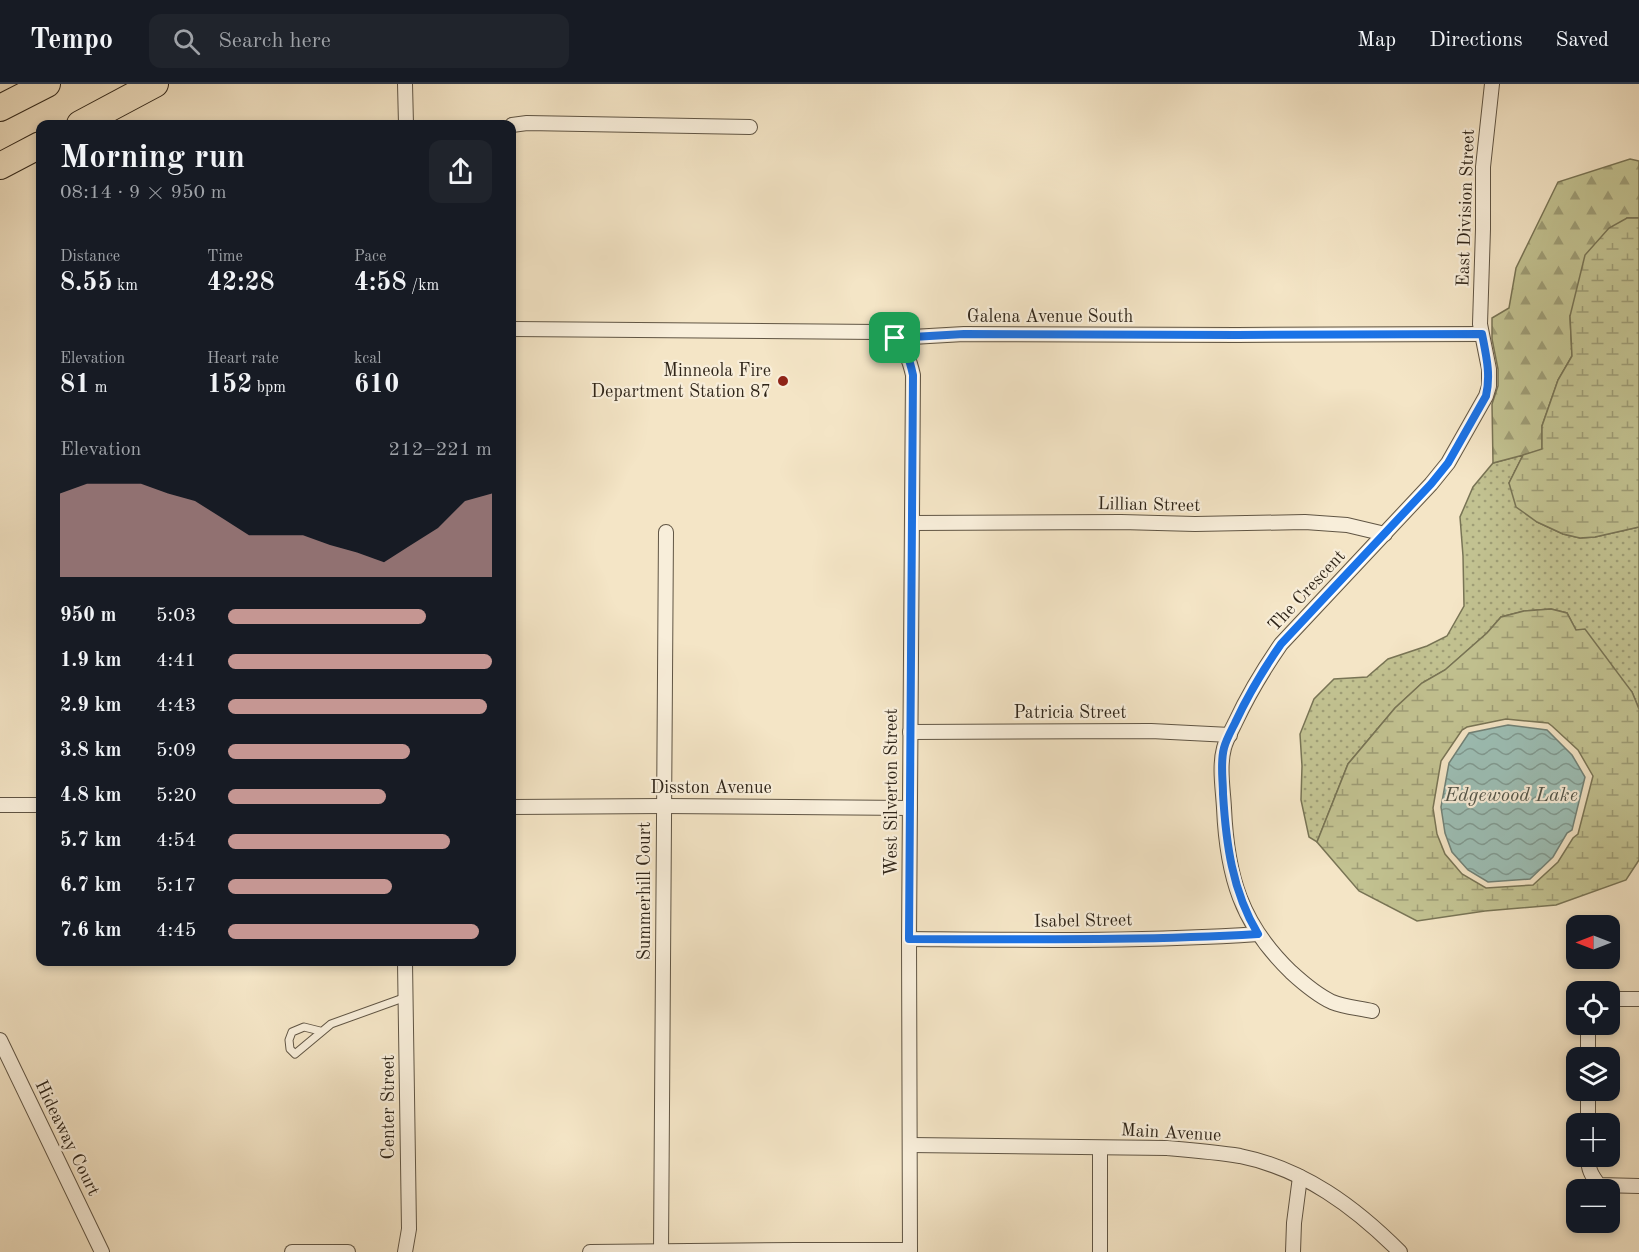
<!DOCTYPE html>
<meta charset="utf-8">
<style>
body{margin:0;font-family:"Old Standard TT",serif;background:#20242c;color:#f1f3f6;height:100vh;display:flex;flex-direction:column;font-size:22px;white-space:nowrap}
*{box-sizing:border-box;margin:0}
p{font-size:20px;color:#9ea1a6}
.icon{flex:none;width:33px;height:33px;fill:none;stroke:currentColor;stroke-width:2;stroke-linecap:round;stroke-linejoin:round}
.map{position:relative;flex:1;overflow:hidden}
.panel{position:absolute;left:36px;top:36px;width:480px;height:846px;display:flex;flex-direction:column;background:#171b24;border-radius:12px;box-shadow:0 3px 9px #0003}
.panel>*{flex:none}
.needle{width:39px;rotate:270deg}
.tools{position:absolute;left:1566px;top:831px;display:grid;gap:12px}
.tools a{display:grid;place-items:center;width:54px;height:54px;border-radius:12px;background:#171b24;box-shadow:0 3px 9px #0003;font-size:30px}
.pin{position:absolute;display:grid;place-items:center;width:51px;height:51px;color:#fff;margin:-26px;border-radius:12px;box-shadow:0 3px 9px #0006}
.round{display:grid;place-items:center;flex:none;width:63px;height:63px;border-radius:12px;background:#20242c}
.overview{display:flex;align-items:center;justify-content:space-between;height:102px;padding:0 24px}
h1{font-size:33px;font-weight:700;line-height:45px}
.metrics{display:grid;grid-template-columns:repeat(3,1fr);gap:9px;height:102px;padding:6px 24px}
.metrics div{display:grid;align-content:center}
.metrics b{font-size:26px;font-weight:700}
.metrics small{font-size:16px;font-weight:400}
.metrics p{font-size:16px}
.chart{height:168px;padding:12px 24px}
.chart p{display:flex;justify-content:space-between}
.chart svg{width:100%;height:108px;margin-top:6px;fill:#c59692;opacity:.7}
ul{padding:0 24px;list-style:none;font-size:20px}
li{display:grid;grid-template-columns:96px 72px 1fr;align-items:center;height:45px}
li i{height:15px;border-radius:8px;background:#c59692}
header{display:flex;align-items:center;gap:36px;box-sizing:border-box;height:84px;padding:0 30px;background:#171b24;border-bottom:2px solid #363941}
header strong{font-size:28px}
nav{display:flex;gap:33px;margin-inline-start:auto;font-size:21px}
.search{width:420px;height:54px;background:#20242c;display:flex;align-items:center;gap:15px;box-sizing:border-box;padding:0 21px;border-radius:12px;color:#9ea1a6;font-size:22px}
.map>svg:first-child{display:block}
.grass{fill:url(#grass-dots);stroke:#787455;stroke-width:1.5}
.forest{fill:url(#forest-firs);stroke:#787455;stroke-width:1.5}
.wetland{fill:url(#wetland-marsh);stroke:#787455;stroke-width:1.5;fill-rule:evenodd}
.water{fill:url(#water-waves);stroke:#708177;stroke-width:1.5}
.lines{fill:none;stroke-linecap:round;stroke-linejoin:round}
.lane-casing{stroke:#605544;stroke-width:9}
.street-casing{stroke:#605544;stroke-width:16}
.highway-casing{stroke:#2f2519;stroke-width:28}
.lane{stroke:#f8eeda;stroke-width:7}
.street{stroke:#f8eeda;stroke-width:14}
.highway{stroke:#f4e5c6;stroke-width:26}
.route-casing{stroke:#fff;stroke-width:12}
.route{stroke:#1a73e8;stroke-width:8}
.poi-dot{fill:#8f2418;stroke:#f8eeda;stroke-width:2}
.labels{text-anchor:middle;dominant-baseline:central;stroke-width:4.5;stroke-linejoin:round;paint-order:stroke}
.street-label{font-size:18px;fill:#2f2519;stroke:#f8eeda}
.poi-label{font-size:18px;fill:#2f2519;stroke:#f8eeda;text-anchor:end}
.water-label{font-size:20px;font-style:italic;fill:#505348;stroke:#f8eeda}
</style>
<header>
<strong>Tempo</strong>
<div class="search"><svg class="icon" aria-label="search" viewBox="0 0 24 24"><circle cx="10" cy="10" r="6"/><path d="M15 15l6 6"/></svg>Search here</div>
<nav><a>Map</a><a>Directions</a><a>Saved</a></nav>
</header>
<div class="map">
<svg width="1639" height="1168" viewBox="0 0 1639 1168">
<defs>
<pattern id="grass-dots" width="8" height="8" patternUnits="userSpaceOnUse" patternTransform="scale(1.5)"><rect width="8" height="8" fill="#c2c291"/><path d="M2 2h.1M6 6h.1" fill="none" stroke="#9e9d76" stroke-width="1.8" stroke-linecap="round"/></pattern>
<pattern id="forest-firs" width="22" height="20" patternUnits="userSpaceOnUse" patternTransform="scale(1.5)"><rect width="22" height="20" fill="#c2c291"/><path d="M5 1l3.5 6h-7zM16 11l3.5 6h-7z" fill="#9e9d76"/></pattern>
<pattern id="wetland-marsh" width="20" height="14" patternUnits="userSpaceOnUse" patternTransform="scale(1.5)"><rect width="20" height="14" fill="#c2c291"/><path d="M1 5h8M5 5V1M11 12h8M15 12V8" fill="none" stroke="#9e9d76"/></pattern>
<pattern id="water-waves" width="16" height="10" patternUnits="userSpaceOnUse" patternTransform="scale(1.5)"><rect width="16" height="10" fill="#9cbfb6"/><path d="M0 5q4-4 8 0t8 0" fill="none" stroke="#809b93"/></pattern>
</defs>
<rect width="100%" height="100%" fill="#f4e5c6"/>
<filter id="stains"><feTurbulence type="fractalNoise" baseFrequency=".00333" numOctaves="4"/><feColorMatrix values="0 0 0 0 .2 0 0 0 0 .09 0 0 0 0 .02 0 0 0 .5 -.17"/></filter>
<radialGradient id="worn" r=".72"><stop offset=".6" stop-color="#630" stop-opacity="0"/><stop offset="1" stop-color="#630" stop-opacity=".3"/></radialGradient>
<polygon class="grass" points="1523,371 1509,399 1537,438 1563,450 1580,454 1595,453 1639,443 1639,625 1632,608 1576,546 1567,529 1551,525 1524,527 1501,533 1487,549 1445,586 1422,599 1395,624 1348,680 1317,758 1309,753 1301,716 1302,682 1300,650 1314,615 1334,595 1367,593 1388,575 1427,562 1447,552 1464,522 1463,472 1460,433 1473,403 1493,379"/>
<polygon class="forest" points="1630,75 1639,77 1639,134 1627,134 1570,232 1572,272 1558,296 1542,342 1542,366 1493,379 1492,320 1498,302 1498,285 1492,255 1492,234 1509,224 1516,184 1558,98"/>
<g class="wetland">
<polygon points="1627,134 1639,134 1639,443 1595,453 1580,454 1563,450 1537,438 1516,423 1509,399 1523,371 1542,365 1542,342 1558,296 1572,272 1570,232 1585,171 1609,144"/>
<path d="M1551,525L1567,529L1576,546L1585,545L1632,608L1639,625V776L1626,796L1556,821L1485,827L1417,837L1359,807L1317,758L1348,680L1395,624L1422,599L1445,586L1487,549L1501,533L1524,527ZM1506,635L1548,639L1552,642L1578,666L1593,692L1578,750L1573,754L1558,778L1533,801L1486,804L1462,790L1445,770L1437,750L1433,724L1441,677L1462,646L1467,643Z"/>
</g>
<polygon class="water" points="1508,641 1547,646 1572,671 1585,693 1572,746 1567,749 1553,773 1530,795 1488,798 1468,786 1452,768 1445,749 1441,723 1449,679 1469,649"/>
<g class="lines">
<g class="lane-casing">
<polyline id="lane" points="320,947 304,943 292,948 289,956 290,965 295,970 331,940 406,913"/>
</g>
<g class="street-casing">
<g id="street">
<polyline points="405,0 406,40"/>
<polyline points="512,41 527,39 750,43"/>
<polyline points="512,245 879,248 895,254 964,250 1237,251 1481,250"/>
<path d="M895,254C906,267 909,274 913,291L909,855L910,1168"/>
<polyline points="912,439 1121,438 1195,440 1305,438 1347,441 1385,450"/>
<polyline points="910,648 1151,647 1230,651"/>
<polyline points="0,721 40,721"/>
<polyline points="512,723 664,722 910,724"/>
<path d="M909,855C1025,856 1142,858 1258,850"/>
<polyline points="1610,915 1639,915"/>
<path d="M1372,927C1359,924 1344,923 1332,918C1317,911 1303,899 1291,888C1241,840 1227,792 1224,724C1223,705 1219,683 1224,664C1226,656 1231,647 1235,639C1248,611 1263,586 1281,560L1431,400L1448,379L1486,312L1489,302V285L1480,240L1483,145V83L1492,0"/>
<polyline points="1588,940 1588,974"/>
<polyline points="0,956 102,1168"/>
<polyline points="1588,1006 1588,1040"/>
<path d="M910,1061L1167,1064C1191,1066 1216,1068 1240,1072C1304,1085 1355,1123 1400,1168"/>
<path d="M1588,1072C1588,1085 1591,1091 1599,1101L1639,1102"/>
<polyline points="661,1167 666,448"/>
<polyline points="292,1168 348,1168"/>
<polyline points="405,1168 409,1145 405,878"/>
<polyline points="590,1168 797,1166 910,1166"/>
<polyline points="1100,1168 1100,1064"/>
<polyline points="1293,1168 1294,1139 1300,1093"/>
</g>
</g>
<g class="highway-casing">
<g id="highway">
<polyline points="0,24 47,0"/>
<polyline points="80,40 155,0"/>
<polyline points="0,82 40,61"/>
</g>
</g>
<use href="#lane" class="lane"/>
<use href="#street" class="street"/>
<use href="#highway" class="highway"/>
</g>
<g class="lines">
<g class="route-casing">
<path id="route" d="M964,250L1237,251L1482,250C1486,271 1491,290 1486,312L1448,379L1431,400L1281,560C1263,586 1248,611 1235,639C1231,647 1226,656 1224,664C1220,679 1223,695 1223,710C1226,759 1232,807 1258,850C1142,857 1025,855 909,855L913,291C909,273 907,268 895,254Z"/>
</g>
<use href="#route" class="route"/>
</g>
<circle class="poi-dot" cx="783" cy="297" r="6"/>
<g class="labels">
<g class="street-label">
<text transform="translate(1466 124) rotate(-88)">East Division Street</text>
<text x="1050" y="233">Galena Avenue South</text>
<text transform="translate(1149 421) rotate(1)">Lillian Street</text>
<text transform="translate(1307 507) rotate(-47)">The Crescent</text>
<text x="1070" y="629">Patricia Street</text>
<text x="711" y="704">Disston Avenue</text>
<text transform="translate(892 708) rotate(-90)">West Silverton Street</text>
<text transform="translate(645 807) rotate(-90)">Summerhill Court</text>
<text transform="translate(1083 837) rotate(-1)">Isabel Street</text>
<text transform="translate(389 1023) rotate(-90)">Center Street</text>
<text transform="translate(1171 1049) rotate(3)">Main Avenue</text>
<text transform="translate(67 1054) rotate(64)">Hideaway Court</text>
</g>
<g class="poi-label">
<text x="771" y="287">Minneola Fire<tspan x="771" dy="21">Department Station 87</tspan></text>
</g>
<g class="water-label">
<text x="1511" y="712">Edgewood Lake</text>
</g>
</g>
<rect width="100%" height="100%" filter="url(#stains)"/>
<rect width="100%" height="100%" fill="url(#worn)"/>
</svg>
<div class="tools">
<a><svg class="needle" viewBox="-14 -14 28 28"><path d="M0-13l5 13h-10z" fill="#e53935"/><path d="M0 13l5-13h-10z" fill="#9ea1a6"/></svg></a>
<a><svg class="icon" aria-label="locate" viewBox="0 0 24 24"><circle cx="12" cy="12" r="6"/><path d="M12 2v4M12 18v4M2 12h4M18 12h4"/></svg></a>
<a><svg class="icon" aria-label="layers" viewBox="0 0 24 24"><path d="M12 4l9 5-9 5-9-5zM3 14l9 5 9-5"/></svg></a>
<a>+</a>
<a>−</a>
</div>
<div class="pin" style="left:895px;top:254px;background:#1e9e55"><svg class="icon" aria-label="arrive" viewBox="0 0 24 24"><path d="M6 21V4h12l-3 4 3 4H6"/></svg></div>
<section class="panel">
<div class="overview"><div><h1>Morning run</h1><p>08:14 · 9 × 950 m</p></div><a class="round"><svg class="icon" aria-label="share" viewBox="0 0 24 24"><path d="M12 15V3M7 8l5-5 5 5M5 13v7h14v-7"/></svg></a></div>
<div class="metrics">
<div><p>Distance</p><b>8.55<small> km</small></b></div>
<div><p>Time</p><b>42:28</b></div>
<div><p>Pace</p><b>4:58<small> /km</small></b></div>
</div>
<div class="metrics">
<div><p>Elevation</p><b>81<small> m</small></b></div>
<div><p>Heart rate</p><b>152<small> bpm</small></b></div>
<div><p>kcal</p><b>610</b></div>
</div>
<div class="chart"><p><span>Elevation</span>212–221 m</p>
<svg viewBox="0 0 160 44" preserveAspectRatio="none"><path d="M0 44V10L10 6L20 6L30 6L40 10L50 13L60 20L70 27L80 27L90 27L100 31L110 34L120 38L130 31L140 24L150 13L160 10V44z"/></svg>
</div>
<ul>
<li><b>950 m</b>5:03<i style="width:75%"></i></li>
<li><b>1.9 km</b>4:41<i style="width:100%"></i></li>
<li><b>2.9 km</b>4:43<i style="width:98%"></i></li>
<li><b>3.8 km</b>5:09<i style="width:69%"></i></li>
<li><b>4.8 km</b>5:20<i style="width:60%"></i></li>
<li><b>5.7 km</b>4:54<i style="width:84%"></i></li>
<li><b>6.7 km</b>5:17<i style="width:62%"></i></li>
<li><b>7.6 km</b>4:45<i style="width:95%"></i></li>
</ul>
</section>
</div>
